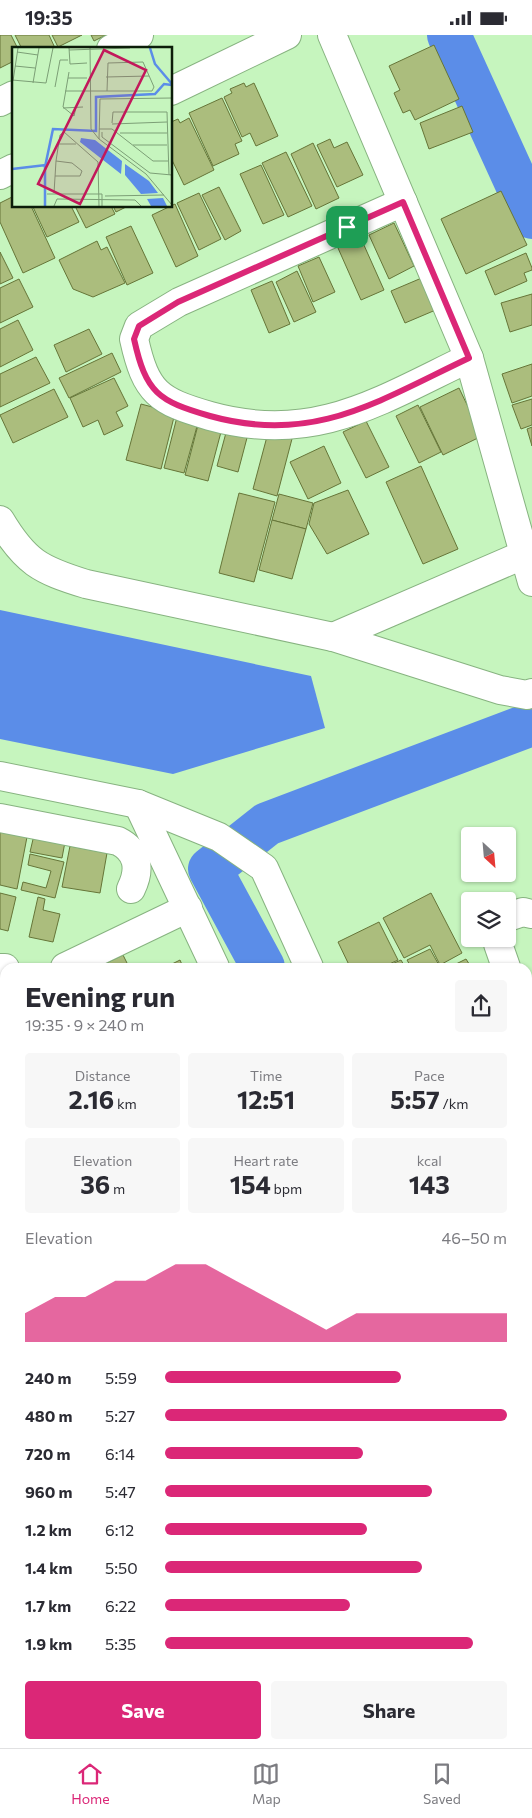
<!DOCTYPE html>
<meta charset="utf-8">
<style>
body{margin:0;font-family:Commissioner,sans-serif;background:#f7f7f7;color:#2b2b33;height:100vh;display:flex;flex-direction:column;font-size:19px;white-space:nowrap}
*{box-sizing:border-box;margin:0}
p{font-size:16px;color:#7c7c81}
.icon{flex:none;width:28px;height:28px;fill:none;stroke:currentColor;stroke-width:2;stroke-linecap:round;stroke-linejoin:round}
.map{position:relative;flex:1;overflow:hidden}
.panel{position:absolute;left:0px;top:928px;width:532px;height:786px;display:flex;flex-direction:column;background:#fff;border-radius:15px 15px 0 0;box-shadow:0 1px 4px #0004}
.panel>*{flex:none}
.needle{width:32px;rotate:154deg}
.tools{position:absolute;left:461px;top:792px;display:grid;gap:10px}
.tools a{display:grid;place-items:center;width:55px;height:55px;border-radius:5px;background:#fff;box-shadow:0 1px 4px #0004;font-size:25px}
.pin{position:absolute;display:grid;place-items:center;width:42px;height:42px;color:#fff;margin:-21px;border-radius:10px;box-shadow:0 2px 8px #0006}
.round{display:grid;place-items:center;flex:none;width:52px;height:52px;border-radius:5px;background:#f7f7f7}
.overview{display:flex;align-items:center;justify-content:space-between;height:85px;padding:0 25px}
h1{font-size:28px;font-weight:700;line-height:38px}
.metrics{display:grid;grid-template-columns:repeat(3,1fr);gap:8px;height:85px;padding:5px 25px}
.metrics div{display:grid;align-content:center;border-radius:5px;background:#f7f7f7;text-align:center}
.metrics b{font-size:25px;font-weight:700}
.metrics small{font-size:14px;font-weight:400}
.metrics p{font-size:14px}
.chart{height:140px;padding:10px 25px}
.chart p{display:flex;justify-content:space-between}
.chart svg{width:100%;height:90px;margin-top:5px;fill:#db2777;opacity:.7}
.action{display:flex;gap:10px;margin-top:auto;padding:10px 25px}
.action a{flex:1;height:58px;border-radius:5px;background:#db2777;color:#fff;font-size:20px;font-weight:700;line-height:58px;text-align:center}
.action a+a{background:#f7f7f7;color:#2b2b33}
ul{padding:0 25px;list-style:none;font-size:16px}
li{display:grid;grid-template-columns:80px 60px 1fr;align-items:center;height:38px}
li i{height:12px;border-radius:6px;background:#db2777}
.status{display:flex;justify-content:space-between;align-items:center;height:35px;padding:0 25px;background:#fff;direction:ltr}
.status svg{height:14px;fill:currentColor}
.dock{display:flex;justify-content:space-around;align-items:center;height:70px;border-top:1px solid #e1e1e2;background:#fff;font-size:14px;color:#7c7c81}
.dock a{display:grid;justify-items:center;gap:2px}
.dock .on{color:#db2777}
.map>svg:first-child{display:block}
.water{fill:#5b8de8}
.lines{fill:none;stroke-linecap:round;stroke-linejoin:round}
.river{stroke:#5b8de8;stroke-width:44}
.building{fill:#abbd7d;stroke:#667538}
.minor-casing{stroke:#87b380;stroke-width:30}
.minor{stroke:#fff;stroke-width:28}
.route-casing{stroke:#fff;stroke-width:10}
.route{stroke:#db2777;stroke-width:6}
.inset-river{fill:none;stroke:#5b8de8;stroke-width:2.5}
.inset-road{fill:none;stroke:#7c9f76;stroke-width:1}
.view{fill:#c2185b;fill-opacity:0.15;stroke:#c2185b;stroke-width:2.5}
.inset-edge{fill:none;stroke:#0c1d09;stroke-width:2.5}
</style>
<div class="status"><b>19:35</b><svg viewBox="0 0 49 12"><path d="M0 12V9h3v3zM5 12V6h3v6zM10 12V3h3v9zM15 12V0h3v12zM26 1h20v11H26zM47 4h2v5h-2z"/></svg></div>
<div class="map">
<svg width="532" height="1713" viewBox="0 0 532 1713">
<rect width="100%" height="100%" fill="#c6f5be"/>
<polygon class="water" points="0,575 311,641 325,693 173,739 0,704"/>
<g class="lines">
<g class="river">
<polyline points="449,0 532,182"/>
<polyline points="263,932 210,834 267,789 532,689"/>
<polyline points="0,1394 5,1392"/>
</g>
</g>
<g class="building">
<polygon points="0,0 11,0 18,14 14,14 14,26 0,33"/>
<polygon points="15,0 49,0 55,13 22,14"/>
<polygon points="52,0 82,0 58,12"/>
<polygon points="91,0 106,0 94,6"/>
<polygon points="434,10 459,64 415,85 410,75 403,78 394,58 400,55 389,31"/>
<polygon points="244,48 246,52 254,48 278,101 256,111 250,98 242,102 224,62 232,58 230,54"/>
<polygon points="222,63 242,106 235,109 239,119 213,131 189,78"/>
<polygon points="462,71 473,97 429,114 420,88"/>
<polygon points="189,83 214,135 184,150 171,123 171,87 178,84 180,88"/>
<polygon points="330,104 334,113 347,107 363,140 337,152 317,110"/>
<polygon points="313,108 339,163 316,174 291,119"/>
<polygon points="286,117 312,171 288,182 262,128"/>
<polygon points="261,130 284,180 263,189 240,139"/>
<polygon points="219,152 241,196 225,205 202,160"/>
<polygon points="501,156 527,210 466,239 441,184"/>
<polygon points="199,158 221,204 199,215 177,168"/>
<polygon points="14,161 14,171 31,171 55,223 23,238 0,187 0,168"/>
<polygon points="175,169 198,221 176,232 152,180"/>
<polygon points="71,171 79,187 47,202 33,172"/>
<polygon points="75,171 111,171 115,179 86,193"/>
<polygon points="113,171 128,171 116,177"/>
<polygon points="394,188 414,231 389,244 369,200"/>
<polygon points="355,190 384,255 361,265 338,213 349,208 344,195"/>
<polygon points="131,191 153,238 127,250 106,202"/>
<polygon points="97,206 101,215 107,212 125,248 93,262 73,254 59,225"/>
<polygon points="0,217 13,243 0,249"/>
<polygon points="526,218 532,233 532,235 524,238 527,246 495,260 485,236"/>
<polygon points="319,222 335,257 313,267 298,231"/>
<polygon points="297,236 316,277 294,287 276,247"/>
<polygon points="424,242 438,274 405,288 391,256"/>
<polygon points="19,244 33,272 0,288 0,253"/>
<polygon points="272,246 290,289 269,298 251,255"/>
<polygon points="532,259 532,290 510,297 501,268"/>
<polygon points="18,285 33,315 0,332 0,294"/>
<polygon points="89,294 102,319 66,337 54,310"/>
<polygon points="112,318 121,337 69,363 59,343"/>
<polygon points="36,322 50,348 0,372 0,339"/>
<polygon points="532,329 532,361 512,368 502,339"/>
<polygon points="114,343 128,371 116,377 123,391 104,400 98,385 83,392 70,363"/>
<polygon points="459,353 482,401 443,420 420,372"/>
<polygon points="54,354 68,382 13,408 0,380"/>
<polygon points="532,364 532,390 521,394 512,370"/>
<polygon points="141,369 175,378 161,434 126,425"/>
<polygon points="418,370 441,417 419,428 396,381"/>
<polygon points="178,378 199,384 184,438 164,433"/>
<polygon points="366,386 389,432 366,443 343,397"/>
<polygon points="198,390 221,397 208,446 185,440"/>
<polygon points="532,392 532,411 527,394"/>
<polygon points="227,394 248,399 238,437 217,431"/>
<polygon points="269,394 293,400 277,461 253,454"/>
<polygon points="324,411 341,448 308,464 290,427"/>
<polygon points="421,431 458,514 423,529 386,447"/>
<polygon points="348,455 369,499 327,519 309,489 314,468"/>
<polygon points="239,458 275,467 254,547 219,538"/>
<polygon points="279,459 313,468 306,494 272,485"/>
<polygon points="272,485 306,494 292,544 259,535"/>
<polygon points="0,796 27,802 17,854 0,850"/>
<polygon points="34,800 65,807 62,823 30,817"/>
<polygon points="70,811 107,818 100,858 62,852"/>
<polygon points="30,819 64,827 55,863 21,855 23,847 46,853 51,836 28,830"/>
<polygon points="0,858 16,862 8,896 0,894"/>
<polygon points="431,858 462,918 440,930 430,910 404,923 383,883"/>
<polygon points="38,862 45,864 43,875 60,879 53,907 29,902"/>
<polygon points="379,887 398,925 383,932 350,932 338,907"/>
<polygon points="430,914 440,932 411,932 407,925"/>
<polygon points="123,920 129,932 98,932"/>
<polygon points="466,924 471,932 450,932"/>
<polygon points="180,925 183,932 166,932"/>
<polygon points="401,925 405,932 385,932"/>
<polygon points="5,961 5,1002 2,1003 0,964"/>
<polygon points="531,1005 532,1070 528,1072 528,1006"/>
<polygon points="0,1066 5,1077 5,1082 0,1084"/>
<polygon points="532,1071 532,1093 528,1084 528,1073"/>
<polygon points="528,1084 532,1093 532,1128 528,1130"/>
<polygon points="4,1099 5,1143 3,1144 0,1139 0,1101"/>
<polygon points="5,1212 5,1249 0,1239 0,1215"/>
<polygon points="0,1241 5,1251 5,1256 0,1259"/>
<polygon points="0,1269 5,1277 5,1311 0,1314"/>
<polygon points="532,1270 532,1291 528,1282 528,1272"/>
<polygon points="3,1479 5,1483 5,1541 0,1543 0,1480"/>
<polygon points="5,1545 5,1581 0,1571 0,1548"/>
<polygon points="0,1574 5,1584 5,1600 0,1603"/>
<polygon points="532,1629 532,1649 528,1640 528,1631"/>
<polygon points="528,1646 532,1655 532,1685 528,1687"/>
<polygon points="93,1709 135,1709 136,1711 96,1713"/>
<polygon points="382,1709 391,1709 393,1713 374,1713"/>
<polygon points="392,1709 416,1709 418,1713 394,1713"/>
<polygon points="417,1709 441,1709 443,1713 419,1713"/>
<polygon points="442,1709 462,1709 464,1713 444,1713"/>
<polygon points="464,1709 485,1709 476,1713 466,1713"/>
</g>
<g class="lines">
<g class="minor-casing">
<g id="minor">
<polyline points="332,0 469,323 532,547"/>
<polyline points="111,14 139,0"/>
<polyline points="171,56 287,0"/>
<polyline points="0,67 14,60"/>
<polyline points="0,140 14,133"/>
<path d="M403,167L179,267L139,291L134,304C146,358 158,366 210,381C314,410 379,366 469,323"/>
<path d="M0,485C25,527 40,535 86,549L333,602L500,655L527,660L532,658"/>
<polyline points="333,602 523,520"/>
<polyline points="0,741 138,769 219,802 264,833 309,932"/>
<polyline points="138,769 215,932"/>
<path d="M0,783L118,806C138,816 141,834 131,854"/>
<polyline points="508,882 523,877 532,879"/>
<polyline points="499,904 498,909 506,932"/>
<polyline points="65,932 188,873"/>
<polyline points="0,933 5,933"/>
<polyline points="528,973 532,982"/>
<polyline points="0,1039 5,1037"/>
<polyline points="0,1185 5,1182"/>
<polyline points="528,1185 532,1182"/>
<polyline points="0,1353 5,1351"/>
<polyline points="528,1383 532,1391"/>
<polyline points="0,1447 5,1444"/>
<polyline points="0,1633 5,1631"/>
<polyline points="205,1713 213,1709"/>
</g>
</g>
<use href="#minor" class="minor"/>
</g>
<g class="lines">
<g class="route-casing">
<path id="route" d="M403,167L469,323C378,366 314,410 210,381C158,366 146,358 134,304L139,291L178,267Z"/>
</g>
<use href="#route" class="route"/>
</g>
<g transform="translate(12 12)">
<rect width="160" height="160" fill="#c6f5be"/>
<path d="M69,91L83,93L110,114L109,127L68,95ZM113,117L137,134L146,146L129,147L113,128ZM151,151L155,159H139L135,152Z" fill="#5b8de8"/>
<path class="inset-river" d="M138,1L143,17L160,37M0,122L34,118M33,159V120L41,82L84,84V50L143,47L152,37L160,38"/>
<path class="inset-road" d="M57,1L58,17L75,16M78,1L79,82L87,92L134,127L160,158M57,3L118,1M5,5L26,8M3,19L23,21M57,25L51,60L62,69L64,60M94,30L137,29M56,31H75M0,33L34,36L41,1M1,34L6,1M21,36L27,1M43,40L48,13H56M53,44H140L142,40L131,15L96,16L95,44M51,61L71,60M100,76L101,65H155L157,128M100,77L155,75M87,82H100L141,114H156M90,85V90L138,126L160,128M108,86H155M87,92L88,52L160,51M47,97H64M121,98H155M43,129H68L70,124L60,116L44,114M42,146L44,114L48,88L52,85L86,115L87,159M35,147H90V159M93,149L152,148M42,159L45,152L123,153L129,159"/>
<path class="view" d="M92,3L134,23L68,157L26,137Z"/>
<rect width="160" height="160" class="inset-edge"/>
</g>
</svg>
<div class="tools">
<a><svg class="needle" viewBox="-14 -14 28 28"><path d="M0-13l5 13h-10z" fill="#e53935"/><path d="M0 13l5-13h-10z" fill="#7c7c81"/></svg></a>
<a><svg class="icon" aria-label="layers" viewBox="0 0 24 24"><path d="M12 4l9 5-9 5-9-5zM3 14l9 5 9-5"/></svg></a>
</div>
<div class="pin" style="left:347px;top:192px;background:#1e9e55"><svg class="icon" aria-label="arrive" viewBox="0 0 24 24"><path d="M6 21V4h12l-3 4 3 4H6"/></svg></div>
<section class="panel">
<div class="overview"><div><h1>Evening run</h1><p>19:35 · 9 × 240 m</p></div><a class="round"><svg class="icon" aria-label="share" viewBox="0 0 24 24"><path d="M12 15V3M7 8l5-5 5 5M5 13v7h14v-7"/></svg></a></div>
<div class="metrics">
<div><p>Distance</p><b>2.16<small> km</small></b></div>
<div><p>Time</p><b>12:51</b></div>
<div><p>Pace</p><b>5:57<small> /km</small></b></div>
</div>
<div class="metrics">
<div><p>Elevation</p><b>36<small> m</small></b></div>
<div><p>Heart rate</p><b>154<small> bpm</small></b></div>
<div><p>kcal</p><b>143</b></div>
</div>
<div class="chart"><p><span>Elevation</span>46–50 m</p>
<svg viewBox="0 0 160 44" preserveAspectRatio="none"><path d="M0 44V30L10 22L20 22L30 14L40 14L50 6L60 6L70 14L80 22L90 30L100 38L110 30L120 30L130 30L140 30L150 30L160 30V44z"/></svg>
</div>
<ul>
<li><b>240 m</b>5:59<i style="width:69%"></i></li>
<li><b>480 m</b>5:27<i style="width:100%"></i></li>
<li><b>720 m</b>6:14<i style="width:58%"></i></li>
<li><b>960 m</b>5:47<i style="width:78%"></i></li>
<li><b>1.2 km</b>6:12<i style="width:59%"></i></li>
<li><b>1.4 km</b>5:50<i style="width:75%"></i></li>
<li><b>1.7 km</b>6:22<i style="width:54%"></i></li>
<li><b>1.9 km</b>5:35<i style="width:90%"></i></li>
</ul>
<div class="action"><a>Save</a><a>Share</a></div>
</section>
</div>
<nav class="dock">
<a class="on"><svg class="icon" aria-label="home" viewBox="0 0 24 24"><path d="M3 11l9-7 9 7M6 9v11h12V9"/></svg>Home</a>
<a><svg class="icon" aria-label="map" viewBox="0 0 24 24"><path d="M3 6l6-2 6 2 6-2v14l-6 2-6-2-6 2zM9 4v14M15 6v14"/></svg>Map</a>
<a><svg class="icon" aria-label="saved" viewBox="0 0 24 24"><path d="M7 4h10v16l-5-4-5 4z"/></svg>Saved</a>
</nav>
